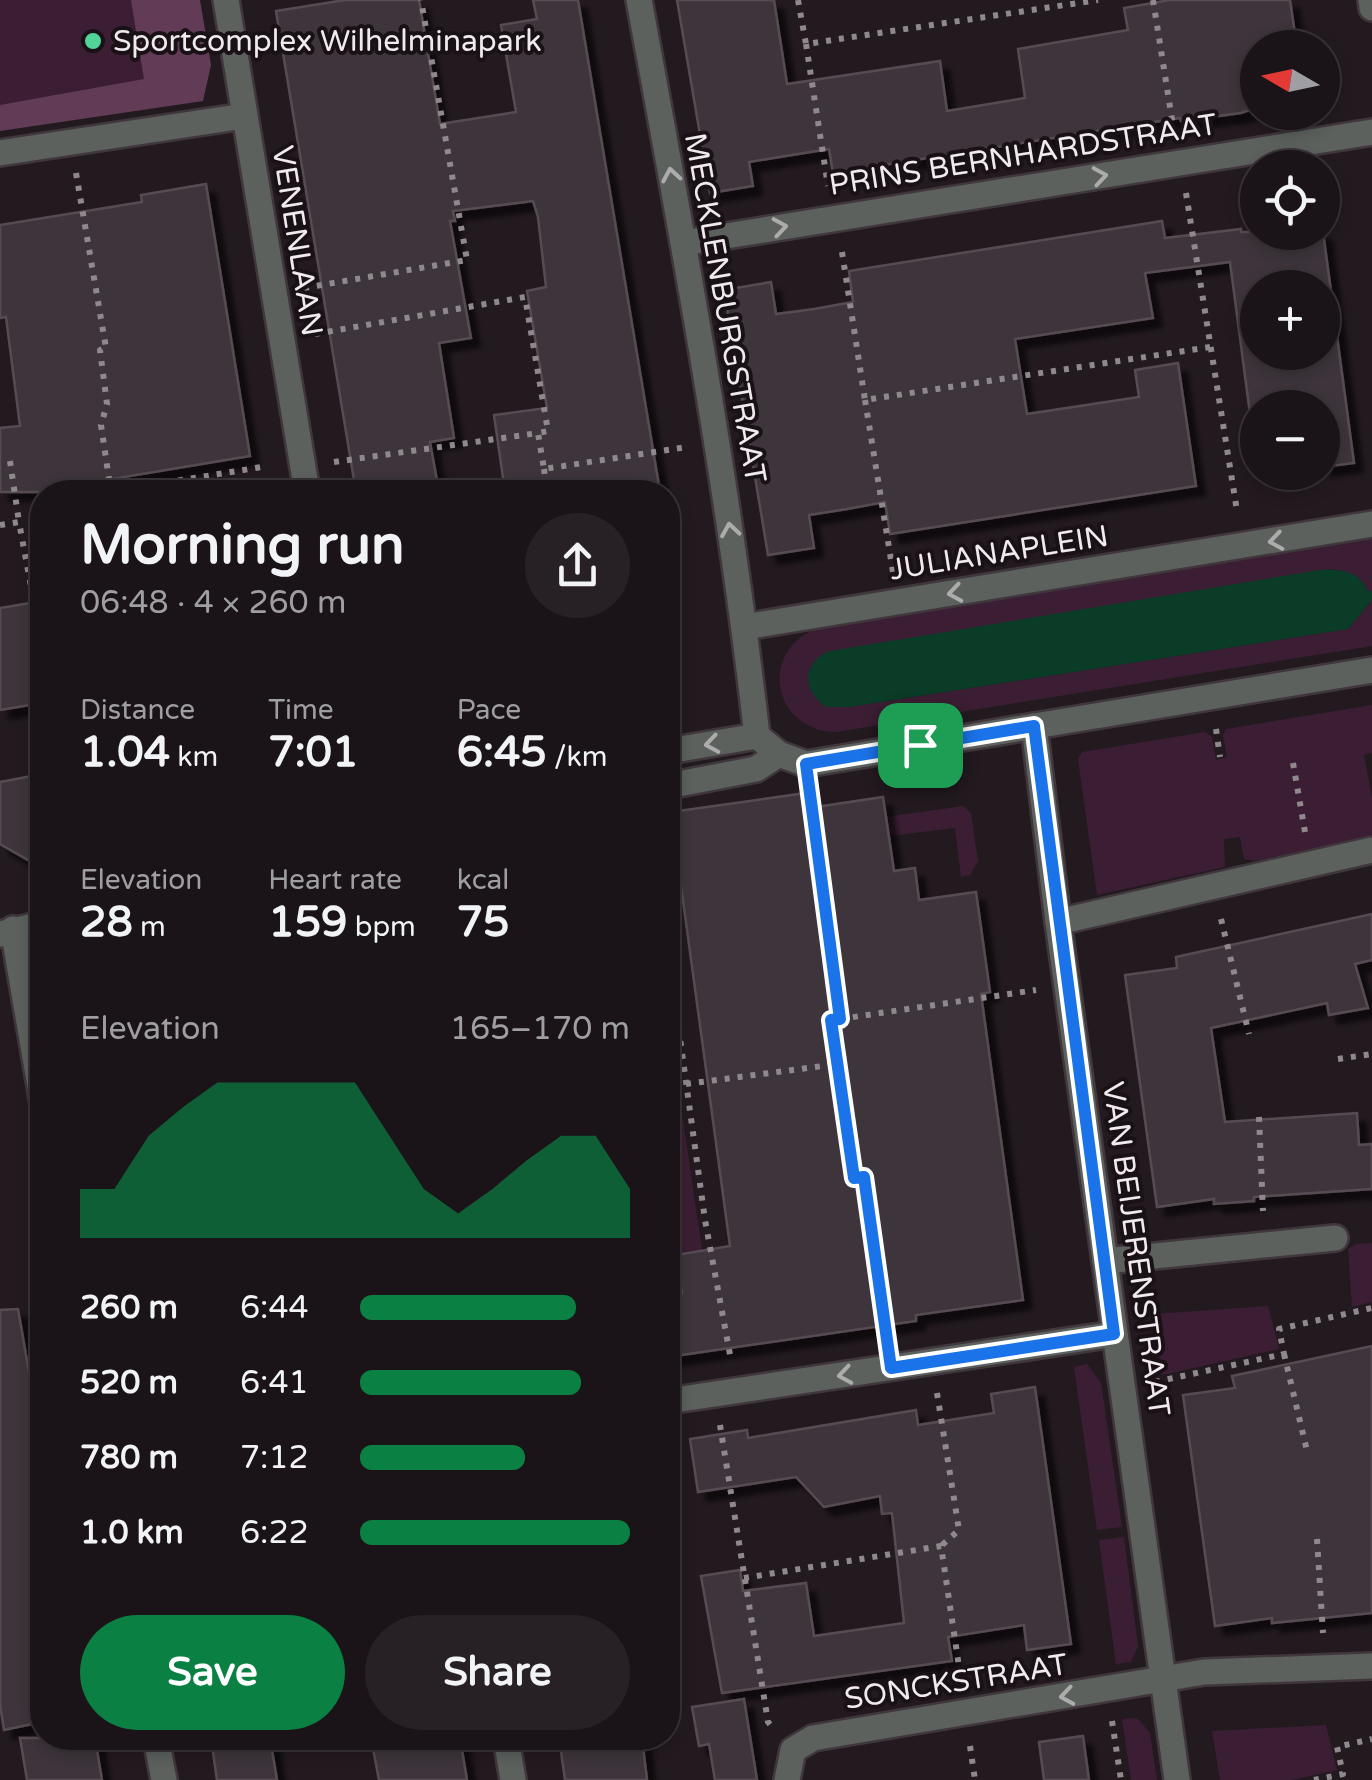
<!DOCTYPE html>
<meta charset="utf-8">
<style>
body{margin:0;font-family:"Varela Round",sans-serif;background:#272125;color:#f1f3f6;height:100vh;display:flex;flex-direction:column;font-size:38px;white-space:nowrap}
*{box-sizing:border-box;margin:0}
p{font-size:32px;color:#9f9ea2}
.icon{flex:none;width:55px;height:55px;fill:none;stroke:currentColor;stroke-width:2;stroke-linecap:round;stroke-linejoin:round}
.map{position:relative;flex:1;overflow:hidden}
.sheet{position:absolute;left:30px;top:480px;width:650px;height:1270px;display:flex;flex-direction:column;background:#1a1418;border-radius:40px;box-shadow:0 5px 15px #0003,0 0 0 2px #383337}
.sheet>*{flex:none}
.needle{width:65px;rotate:279deg}
.fabs{position:absolute;left:1240px;top:30px;display:grid;gap:20px}
.fabs a{display:grid;place-items:center;width:100px;height:100px;border-radius:50%;background:#1a1418;box-shadow:0 5px 15px #0003,0 0 0 2px #383337;font-size:50px}
.pin{position:absolute;display:grid;place-items:center;width:85px;height:85px;color:#fff;margin:-42px;border-radius:20px;box-shadow:0 5px 15px #0006}
.round{display:grid;place-items:center;flex:none;width:105px;height:105px;border-radius:52px;background:#272125}
.head{display:flex;align-items:center;justify-content:space-between;height:170px;padding:0 50px}
h1{font-size:55px;font-weight:800;line-height:75px}
.figures{display:grid;grid-template-columns:repeat(3,1fr);gap:15px;height:170px;padding:10px 50px}
.figures div{display:grid;align-content:center}
.figures b{font-size:42px;font-weight:800}
.figures small{font-size:28px;font-weight:400}
.figures p{font-size:28px}
.chart{height:280px;padding:20px 50px}
.chart p{display:flex;justify-content:space-between}
.chart svg{width:100%;height:180px;margin-top:10px;fill:#0b8043;opacity:.7}
.cta{display:flex;gap:20px;margin-top:auto;padding:20px 50px}
.cta a{flex:1;height:115px;border-radius:60px;background:#0b8043;color:#fff;font-size:40px;font-weight:800;line-height:115px;text-align:center}
.cta a+a{background:#272125;color:#f1f3f6}
ul{padding:0 50px;list-style:none;font-size:32px}
li{display:grid;grid-template-columns:160px 120px 1fr;align-items:center;height:75px}
li i{height:25px;border-radius:12px;background:#0b8043}
.map>svg:first-child{display:block}
.green{fill:#3b1e33}
.forest{fill:#623c56}
.water{fill:#0b3c27}
.building{fill:#3e343b;stroke:#574c53;stroke-width:2.5;fill-rule:evenodd;filter:url(#shadow)}
.lines{fill:none;stroke-linecap:round;stroke-linejoin:round}
.street-casing{stroke:#40373d;stroke-width:30}
.path{stroke:#8f888d;stroke-width:6;stroke-dasharray:5 8;stroke-linecap:butt}
.street{stroke:#5c615e;stroke-width:25}
.oneway{stroke:#adacad}
.route-casing{stroke:#fff;stroke-width:20}
.route{stroke:#1a73e8;stroke-width:12}
.poi-dot{fill:#52d397;stroke:#1a1117;stroke-width:4}
.labels{text-anchor:middle;dominant-baseline:central;stroke-width:8;stroke-linejoin:round;paint-order:stroke}
.poi-label{font-size:30px;fill:#f0eaee;stroke:#1a1117;text-anchor:start}
.street-label{font-size:30px;fill:#f0eaee;stroke:#1a1117}
</style>
<div class="map">
<svg width="1372" height="1780" viewBox="0 0 1372 1780">
<defs>
<filter id="shadow"><feDropShadow dx="9" dy="9" stdDeviation="2.5" flood-color="#0009"/></filter>
</defs>
<rect width="100%" height="100%" fill="#231a20"/>
<g class="green">
<polygon points="0,0 179,0 193,83 0,119"/>
<path d="M1372,539V591L1368,592C1361,575 1347,571 1330,569L849,707L1348,629L1372,600V646L836,732C773,731 758,652 816,629Z"/>
<polygon points="1372,705 1372,753 1364,755 1372,798 1372,834 1368,837 1255,861 1244,859 1240,837 1224,839 1225,867 1097,895 1078,759 1082,752 1205,732 1212,737 1216,760 1227,757 1223,735 1226,729"/>
<polygon points="963,806 971,813 978,861 970,875 961,877 955,828 889,836 886,817"/>
<polygon points="668,1059 674,1115 683,1119 702,1250 672,1255 668,1224"/>
<polygon points="1372,1243 1372,1302 1352,1307 1348,1249 1356,1244"/>
<polygon points="1268,1306 1279,1349 1162,1375 1154,1314"/>
<polygon points="1087,1364 1101,1383 1122,1527 1097,1530 1074,1367"/>
<polygon points="1124,1537 1138,1646 1131,1662 1116,1664 1099,1540"/>
<polygon points="1137,1718 1150,1733 1157,1780 1131,1780 1122,1719"/>
<polygon points="1326,1725 1337,1770 1292,1780 1220,1780 1212,1731"/>
</g>
<polygon class="forest" points="131,0 200,0 211,65 203,101 0,131 0,105 144,79"/>
<path class="water" d="M1320,570C1340,569 1359,571 1368,591H1372V600L1348,629L849,707H826C802,691 801,662 830,651Z"/>
<g class="building">
<polygon points="345,0 419,0 440,124 516,112 501,25 537,19 533,0 578,0 660,492 505,492 494,415 547,408 527,291 546,287 538,217 533,201 453,211 455,221 450,221 471,338 439,343 454,438 430,442 439,492 356,492 276,11"/>
<polygon points="677,0 774,0 787,84 940,61 947,111 1025,98 1018,49 1128,30 1124,8 1170,0 1290,0 1297,48 1258,48 1258,107 1241,113 1181,121 1180,118 833,173 829,149 749,162 753,186 710,193"/>
<polygon points="206,184 250,456 100,481 102,492 0,492 0,428 20,426 6,317 0,318 0,225 142,202 141,195"/>
<path d="M1162,221L1165,238L1241,229V232H1323L1354,463L1322,467V408H1258V452H1255L1230,262L1145,273L1153,318L1015,339L1027,414L1139,397L1135,370L1178,363L1196,486L890,534L885,502L847,509L809,515L814,548L768,555L724,290L771,282L776,314L814,309L853,302L849,271ZM1258,288H1322V352H1258Z"/>
<polygon points="42,601 42,703 0,710 0,608"/>
<polygon points="42,774 42,868 0,844 0,782"/>
<polygon points="806,793 809,808 883,797 894,871 915,868 919,900 976,892 990,992 981,994 1023,1300 916,1315 916,1321 668,1357 668,1295 682,1293 676,1255 730,1246 671,812"/>
<polygon points="1372,914 1372,960 1355,964 1368,1008 1329,1015 1327,1003 1211,1028 1225,1122 1357,1113 1359,1145 1372,1144 1372,1189 1254,1197 1254,1201 1214,1204 1214,1199 1157,1207 1125,975 1177,968 1176,957"/>
<polygon points="18,1309 42,1447 42,1722 4,1730 0,1705 0,1310"/>
<polygon points="1372,1346 1372,1613 1272,1623 1272,1618 1215,1626 1183,1395 1235,1388 1232,1376"/>
<polygon points="1035,1387 1071,1644 1027,1650 1024,1625 948,1637 952,1661 722,1693 701,1576 740,1570 743,1591 806,1583 814,1636 904,1623 892,1513 882,1514 880,1496 824,1507 796,1477 698,1492 690,1439 747,1430 748,1438 916,1410 918,1425 994,1413 991,1394"/>
<polygon points="744,1699 757,1780 715,1780 709,1744 699,1746 692,1707"/>
<polygon points="1083,1736 1089,1780 1044,1780 1039,1742"/>
<polygon points="20,1738 95,1738 102,1780 27,1780"/>
<polygon points="211,1738 270,1738 277,1780 217,1780"/>
<polygon points="371,1738 460,1738 467,1780 379,1780"/>
<polygon points="559,1738 642,1738 647,1780 565,1780"/>
</g>
<g class="lines">
<g class="street-casing">
<g id="street">
<polyline points="226,0 307,492"/>
<path d="M639,0C684,244 729,489 757,736L779,754L806,764L1372,670"/>
<polyline points="1371,0 1372,8"/>
<polyline points="0,153 244,116"/>
<polyline points="683,243 1372,132"/>
<polyline points="744,627 1372,524"/>
<polyline points="1034,726 1058,922 1177,1780"/>
<polyline points="668,751 757,736"/>
<polyline points="668,786 756,769 779,754"/>
<polyline points="1058,922 1372,850"/>
<polyline points="13,929 42,1098"/>
<polyline points="0,934 42,924"/>
<polyline points="1105,1261 1335,1238"/>
<polyline points="668,1401 1114,1334"/>
<polyline points="156,1738 164,1780"/>
<polyline points="506,1738 513,1780"/>
<polyline points="787,1780 793,1750 813,1738 1204,1672 1372,1666"/>
</g>
</g>
<g class="path">
<polyline points="798,0 806,44 1098,0"/>
<polyline points="1153,0 1174,132"/>
<polyline points="806,44 828,186"/>
<polyline points="76,173 106,348 100,350 107,404 101,425 109,479 114,490"/>
<polyline points="1186,193 1237,511"/>
<polyline points="842,252 865,400 1210,347"/>
<polyline points="304,288 467,260 421,0"/>
<polyline points="315,334 525,297 548,431 538,433"/>
<polyline points="865,400 893,572"/>
<polyline points="10,461 19,522"/>
<polyline points="334,462 538,433 544,469 687,447"/>
<polyline points="544,469 547,492"/>
<polyline points="114,491 268,466"/>
<polyline points="0,525 19,522 32,592"/>
<polyline points="1216,729 1220,757"/>
<polyline points="1293,763 1305,832"/>
<polyline points="810,794 840,1019 831,1021 854,1178 864,1177 886,1337"/>
<polyline points="1221,919 1249,1034"/>
<polyline points="668,951 705,1220 731,1360"/>
<polyline points="840,1019 1036,990"/>
<polyline points="1338,1059 1372,1054"/>
<polyline points="686,1084 838,1064"/>
<polyline points="1259,1117 1263,1211"/>
<polyline points="1284,1354 1308,1455"/>
<polyline points="1155,1382 1284,1354 1279,1329 1372,1308"/>
<polyline points="937,1393 959,1530 941,1546"/>
<polyline points="720,1425 768,1722 772,1727"/>
<polyline points="1317,1539 1323,1633"/>
<polyline points="744,1578 941,1546 961,1680"/>
<polyline points="1112,1721 1121,1780"/>
<polyline points="970,1746 975,1780"/>
<polyline points="1314,1780 1343,1774 1337,1747 1372,1739"/>
</g>
<use href="#street" class="street"/>
</g>
<defs><path id="oneway-chevron" d="M-2-3.5L2.5 0L-2 3.5" fill="none" stroke-width="1.6" stroke-linecap="round" stroke-linejoin="round" transform="scale(2.5)"/></defs>
<g class="oneway">
<use href="#oneway-chevron" transform="translate(671 175) rotate(-100)"/>
<use href="#oneway-chevron" transform="translate(1100 176) rotate(-9)"/>
<use href="#oneway-chevron" transform="translate(780 227) rotate(-9)"/>
<use href="#oneway-chevron" transform="translate(730 530) rotate(-99)"/>
<use href="#oneway-chevron" transform="translate(1276 541) rotate(171)"/>
<use href="#oneway-chevron" transform="translate(955 593) rotate(171)"/>
<use href="#oneway-chevron" transform="translate(712 744) rotate(171)"/>
<use href="#oneway-chevron" transform="translate(845 1375) rotate(171)"/>
<use href="#oneway-chevron" transform="translate(1067 1696) rotate(171)"/>
</g>
<g class="lines">
<g class="route-casing">
<polygon id="route" points="1034,726 1114,1334 891,1368 864,1177 854,1178 831,1020 840,1019 806,764"/>
</g>
<use href="#route" class="route"/>
</g>
<circle class="poi-dot" cx="93" cy="41" r="10"/>
<g class="labels">
<g class="poi-label">
<text x="113" y="41">Sportcomplex Wilhelminapark</text>
</g>
<g class="street-label">
<text transform="translate(1023 155) rotate(-9)">PRINS BERNHARDSTRAAT</text>
<text transform="translate(297 241) rotate(81)">VENENLAAN</text>
<text transform="translate(725 308) rotate(80)">MECKLENBURGSTRAAT</text>
<text transform="translate(999 553) rotate(-9)">JULIANAPLEIN</text>
<text transform="translate(1136 1249) rotate(82)">VAN BEIJERENSTRAAT</text>
<text transform="translate(956 1682) rotate(-9)">SONCKSTRAAT</text>
</g>
</g>
</svg>
<div class="fabs">
<a><svg class="needle" viewBox="-14 -14 28 28"><path d="M0-13l5 13h-10z" fill="#e53935"/><path d="M0 13l5-13h-10z" fill="#9f9ea2"/></svg></a>
<a><svg class="icon" aria-label="locate" viewBox="0 0 24 24"><circle cx="12" cy="12" r="6"/><path d="M12 2v4M12 18v4M2 12h4M18 12h4"/></svg></a>
<a>+</a>
<a>−</a>
</div>
<div class="pin" style="left:920px;top:745px;background:#1e9e55"><svg class="icon" aria-label="arrive" viewBox="0 0 24 24"><path d="M6 21V4h12l-3 4 3 4H6"/></svg></div>
<section class="sheet">
<div class="head"><div><h1>Morning run</h1><p>06:48 · 4 × 260 m</p></div><a class="round"><svg class="icon" aria-label="share" viewBox="0 0 24 24"><path d="M12 15V3M7 8l5-5 5 5M5 13v7h14v-7"/></svg></a></div>
<div class="figures">
<div><p>Distance</p><b>1.04<small> km</small></b></div>
<div><p>Time</p><b>7:01</b></div>
<div><p>Pace</p><b>6:45<small> /km</small></b></div>
</div>
<div class="figures">
<div><p>Elevation</p><b>28<small> m</small></b></div>
<div><p>Heart rate</p><b>159<small> bpm</small></b></div>
<div><p>kcal</p><b>75</b></div>
</div>
<div class="chart"><p><span>Elevation</span>165–170 m</p>
<svg viewBox="0 0 160 44" preserveAspectRatio="none"><path d="M0 44V32L10 32L20 19L30 12L40 6L50 6L60 6L70 6L80 6L90 19L100 32L110 38L120 32L130 25L140 19L150 19L160 32V44z"/></svg>
</div>
<ul>
<li><b>260 m</b>6:44<i style="width:80%"></i></li>
<li><b>520 m</b>6:41<i style="width:82%"></i></li>
<li><b>780 m</b>7:12<i style="width:61%"></i></li>
<li><b>1.0 km</b>6:22<i style="width:100%"></i></li>
</ul>
<div class="cta"><a>Save</a><a>Share</a></div>
</section>
</div>
